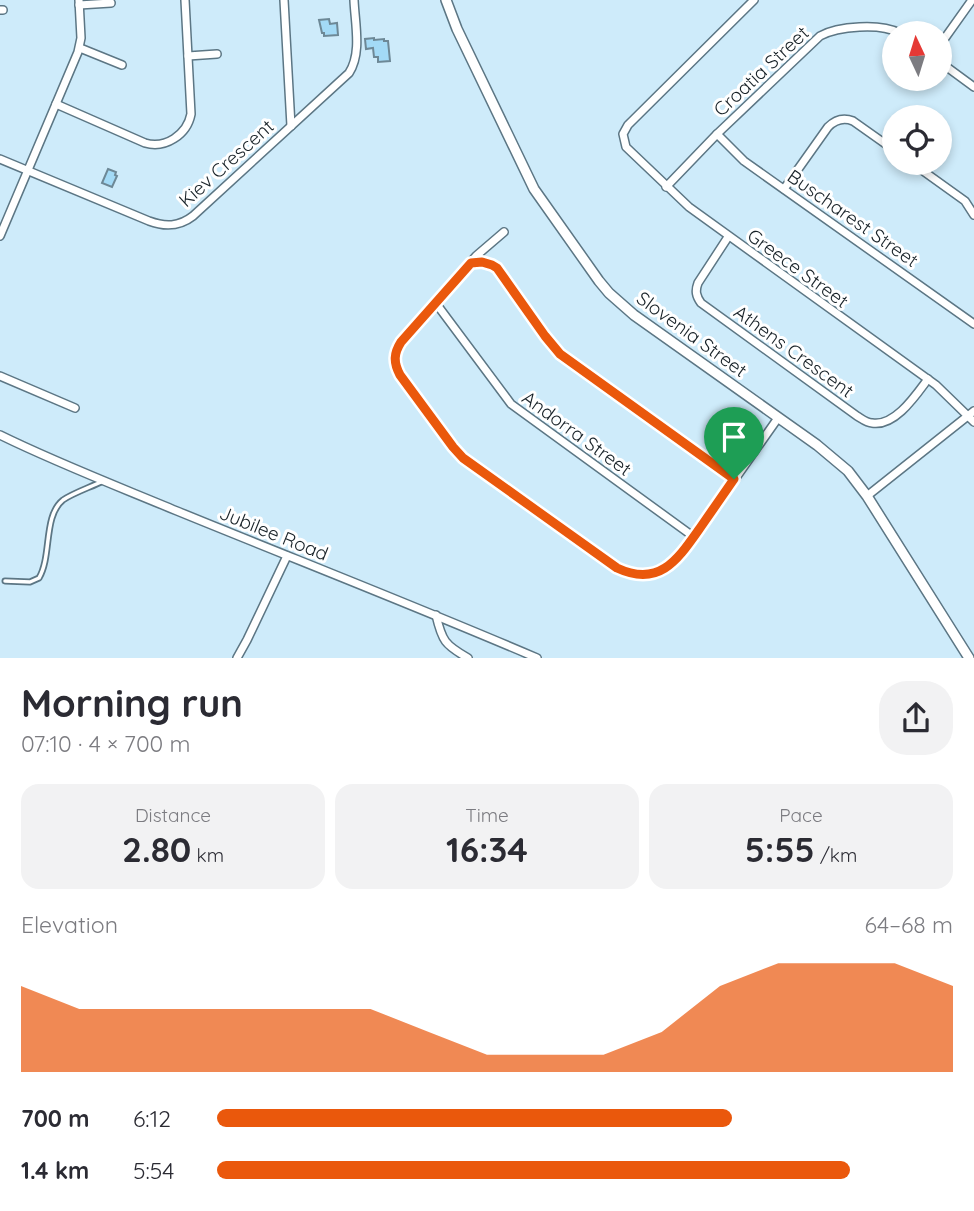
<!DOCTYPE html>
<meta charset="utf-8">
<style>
body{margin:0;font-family:Quicksand,sans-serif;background:#f2f2f3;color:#2b2b33;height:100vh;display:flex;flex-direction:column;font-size:26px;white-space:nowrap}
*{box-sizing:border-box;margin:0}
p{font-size:23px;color:#7c7c81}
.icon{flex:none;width:38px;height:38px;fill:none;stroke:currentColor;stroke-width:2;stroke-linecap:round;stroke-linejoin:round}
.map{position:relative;height:658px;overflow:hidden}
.sheet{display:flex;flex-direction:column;background:#fff;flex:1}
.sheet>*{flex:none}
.needle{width:46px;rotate:356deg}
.buttons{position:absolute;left:882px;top:21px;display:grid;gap:14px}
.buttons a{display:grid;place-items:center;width:70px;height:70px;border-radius:50%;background:#fff;box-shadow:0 4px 10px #0003;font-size:35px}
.pin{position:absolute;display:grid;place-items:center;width:60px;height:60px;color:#fff;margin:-72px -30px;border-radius:50% 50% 50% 0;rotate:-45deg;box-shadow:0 0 7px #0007}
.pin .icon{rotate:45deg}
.round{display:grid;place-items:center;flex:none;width:74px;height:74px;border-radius:28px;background:#f2f2f3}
.summary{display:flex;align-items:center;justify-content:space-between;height:119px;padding:0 21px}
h1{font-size:38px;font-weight:800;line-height:52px}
.figures{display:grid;grid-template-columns:repeat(3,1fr);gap:10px;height:119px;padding:7px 21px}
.figures div{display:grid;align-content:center;border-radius:18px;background:#f2f2f3;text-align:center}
.figures b{font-size:35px;font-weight:800}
.figures small{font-size:19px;font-weight:400}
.figures p{font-size:19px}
.chart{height:196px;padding:14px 21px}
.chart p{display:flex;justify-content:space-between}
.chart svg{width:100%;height:126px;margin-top:7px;fill:#ea580c;opacity:.7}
ul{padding:0 21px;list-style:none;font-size:23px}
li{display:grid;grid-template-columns:112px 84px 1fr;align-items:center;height:52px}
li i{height:18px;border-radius:9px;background:#ea580c}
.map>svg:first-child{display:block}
.building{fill:#a3daf6;stroke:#6d8896;stroke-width:2}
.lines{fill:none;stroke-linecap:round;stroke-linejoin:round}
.service-casing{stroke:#5c7684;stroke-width:7}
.minor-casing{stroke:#5c7684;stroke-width:10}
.tertiary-casing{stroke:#5c7684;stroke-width:12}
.service{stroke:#fff;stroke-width:3.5}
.minor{stroke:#fff;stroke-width:7}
.tertiary{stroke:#fff;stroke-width:9}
.route-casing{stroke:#fff;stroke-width:14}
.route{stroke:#ea580c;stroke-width:9}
.labels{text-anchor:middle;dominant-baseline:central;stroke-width:6;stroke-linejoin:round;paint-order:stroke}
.street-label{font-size:19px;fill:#172127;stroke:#fff}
</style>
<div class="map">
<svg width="974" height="658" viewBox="0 0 974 658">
<rect width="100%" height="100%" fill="#ceebfa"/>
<g class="building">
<polygon points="329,19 330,24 337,23 338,35 324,36 324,33 322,33 319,20"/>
<polygon points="374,38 374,40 384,39 384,41 388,41 390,61 378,62 378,57 374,57 373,48 366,49 365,39"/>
<polygon points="108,169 116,172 115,175 117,176 112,187 102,183"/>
</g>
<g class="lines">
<g class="service-casing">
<path id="service" d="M5,581L30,582L39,578C52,556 43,516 63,500C73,493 91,487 103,481"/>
</g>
<g class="minor-casing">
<g id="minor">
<polyline points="284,0 291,126"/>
<polyline points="754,0 628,125 623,134 626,147 689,207 936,385 974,422"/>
<polyline points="79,5 111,3"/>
<polyline points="0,10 3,10"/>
<polyline points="940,45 972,0"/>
<polyline points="80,48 122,65"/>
<polyline points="188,56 217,54"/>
<polyline points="940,62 974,87"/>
<path d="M56,104L145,143C165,149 187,135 191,114L185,0"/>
<polyline points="717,134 744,161 974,324"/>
<path d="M0,159L149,221C165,227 179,227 193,216L349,73C362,53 355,24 354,0"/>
<polyline points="912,163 965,201 974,215"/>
<path d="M666,187L717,134L820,36C838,26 881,23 899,33"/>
<path d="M784,189L828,127C835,120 843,117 853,121L894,150"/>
<path d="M504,232L476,256L404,338C395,350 392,360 400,375L460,455L610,563C638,581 661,578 683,553L778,418"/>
<polyline points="0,236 78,52 81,38 79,0"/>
<path d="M728,237L698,283C695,291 696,296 701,303L857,416C862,419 867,423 872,423C895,427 916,395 928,379"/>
<polyline points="470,263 488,263 497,268 545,336 560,354 734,479"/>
<polyline points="435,302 511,404 694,537"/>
<polyline points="0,376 75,408"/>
<path d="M0,435C57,463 117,486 177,511C297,560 418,607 537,658"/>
<polyline points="867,496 974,411"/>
<path d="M436,615C442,641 445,645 468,658"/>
<polyline points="237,658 247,640 287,556"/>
</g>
</g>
<g class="tertiary-casing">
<polyline id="tertiary" points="446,0 457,29 534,189 599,281 609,293 634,315 817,445 848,471 867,496 969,658"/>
</g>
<use href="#service" class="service"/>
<use href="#minor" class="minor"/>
<use href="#tertiary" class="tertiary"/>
</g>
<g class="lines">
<g class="route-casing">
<path id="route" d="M482,262L492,265L497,268L545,336L560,354L734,479C723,495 711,512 700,528C678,559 660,588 617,568L463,458L453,447L400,375C393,362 394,353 401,342L471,263Z"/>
</g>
<use href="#route" class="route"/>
</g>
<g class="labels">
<g class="street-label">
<text transform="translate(761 71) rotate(-43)">Croatia Street</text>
<text transform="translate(226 163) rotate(-42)">Kiev Crescent</text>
<text transform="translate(853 218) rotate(35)">Buscharest Street</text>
<text transform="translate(798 268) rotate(36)">Greece Street</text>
<text transform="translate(692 334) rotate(36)">Slovenia Street</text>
<text transform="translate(794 351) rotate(36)">Athens Crescent</text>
<text transform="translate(577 433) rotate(36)">Andorra Street</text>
<text transform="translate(274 533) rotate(22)">Jubilee Road</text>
</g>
</g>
</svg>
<div class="buttons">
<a><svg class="needle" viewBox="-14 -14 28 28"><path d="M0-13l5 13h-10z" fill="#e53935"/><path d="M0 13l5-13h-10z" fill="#7c7c81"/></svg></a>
<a><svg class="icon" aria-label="locate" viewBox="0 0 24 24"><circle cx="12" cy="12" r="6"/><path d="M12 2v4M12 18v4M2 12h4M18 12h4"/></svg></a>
</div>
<div class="pin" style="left:734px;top:479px;background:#1e9e55"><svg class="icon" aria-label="arrive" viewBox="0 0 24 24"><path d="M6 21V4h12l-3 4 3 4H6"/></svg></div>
</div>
<section class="sheet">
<div class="summary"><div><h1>Morning run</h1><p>07:10 · 4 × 700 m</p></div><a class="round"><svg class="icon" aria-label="share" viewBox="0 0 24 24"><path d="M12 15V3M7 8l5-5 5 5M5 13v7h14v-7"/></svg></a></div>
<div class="figures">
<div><p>Distance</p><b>2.80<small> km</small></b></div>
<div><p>Time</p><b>16:34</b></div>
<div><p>Pace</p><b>5:55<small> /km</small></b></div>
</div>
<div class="chart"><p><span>Elevation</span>64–68 m</p>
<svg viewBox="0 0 160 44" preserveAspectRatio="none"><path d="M0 44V14L10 22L20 22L30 22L40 22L50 22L60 22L70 30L80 38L90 38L100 38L110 30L120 14L130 6L140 6L150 6L160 14V44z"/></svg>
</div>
<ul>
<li><b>700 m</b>6:12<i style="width:70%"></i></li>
<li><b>1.4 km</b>5:54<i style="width:86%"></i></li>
</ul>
</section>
